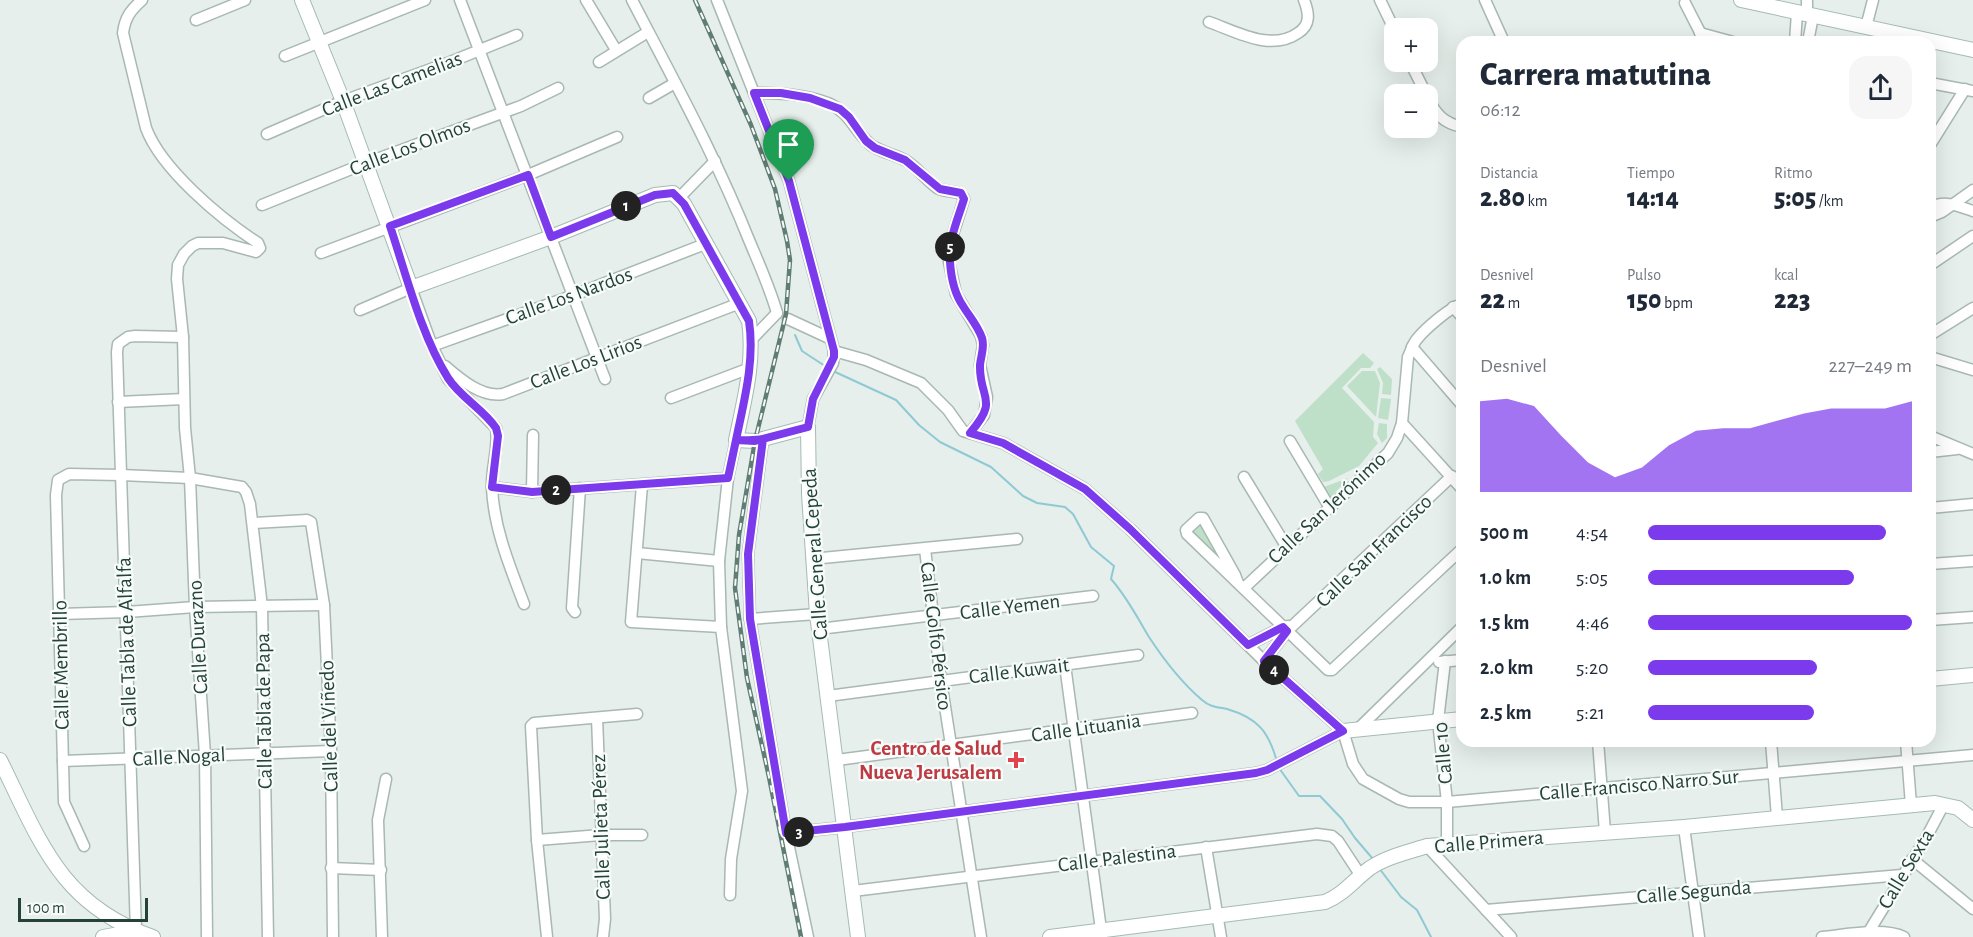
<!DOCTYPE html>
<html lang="es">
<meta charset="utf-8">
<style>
body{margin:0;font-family:"Alegreya Sans",sans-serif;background:#f6f6f7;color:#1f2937;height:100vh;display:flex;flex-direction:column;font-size:22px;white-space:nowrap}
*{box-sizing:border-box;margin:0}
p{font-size:20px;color:#747a83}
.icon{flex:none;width:33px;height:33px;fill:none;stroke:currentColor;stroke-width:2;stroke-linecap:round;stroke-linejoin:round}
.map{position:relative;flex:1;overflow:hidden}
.details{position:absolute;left:1456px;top:36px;width:480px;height:711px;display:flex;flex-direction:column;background:#fff;border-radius:18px;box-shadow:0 6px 24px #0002}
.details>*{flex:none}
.tools{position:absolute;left:1384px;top:18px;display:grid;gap:12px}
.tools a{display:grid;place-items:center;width:54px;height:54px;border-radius:12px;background:#fff;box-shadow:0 6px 24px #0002;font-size:30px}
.scale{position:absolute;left:18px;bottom:15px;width:130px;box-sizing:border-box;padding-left:6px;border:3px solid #24423a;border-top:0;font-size:16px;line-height:21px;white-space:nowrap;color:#24423a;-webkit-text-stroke:4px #f7fbf9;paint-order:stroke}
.pin{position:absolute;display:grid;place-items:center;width:51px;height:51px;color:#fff;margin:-62px -26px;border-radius:50% 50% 50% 0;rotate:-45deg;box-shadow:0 0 6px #0007}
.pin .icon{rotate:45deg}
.km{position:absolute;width:30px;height:30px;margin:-15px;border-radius:50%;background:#222;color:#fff;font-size:16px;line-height:30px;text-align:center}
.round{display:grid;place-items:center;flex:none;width:63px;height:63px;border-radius:18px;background:#f6f6f7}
.head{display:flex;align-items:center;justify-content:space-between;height:102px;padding:0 24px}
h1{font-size:33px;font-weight:800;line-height:45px}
.figures{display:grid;grid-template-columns:repeat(3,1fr);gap:9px;height:102px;padding:6px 24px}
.figures div{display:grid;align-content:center}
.figures b{font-size:26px;font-weight:800}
.figures small{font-size:16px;font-weight:400}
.figures p{font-size:16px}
.chart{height:168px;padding:12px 24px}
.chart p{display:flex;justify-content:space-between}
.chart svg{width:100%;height:108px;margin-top:6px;fill:#7c3aed;opacity:.7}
ul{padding:0 24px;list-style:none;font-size:20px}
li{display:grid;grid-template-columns:96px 72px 1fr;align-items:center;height:45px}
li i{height:15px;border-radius:8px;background:#7c3aed}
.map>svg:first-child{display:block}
.green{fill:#bfe0c8}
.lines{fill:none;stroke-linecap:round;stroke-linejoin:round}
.stream{stroke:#8ec9d4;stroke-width:2}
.street-casing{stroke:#a8b8b2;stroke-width:13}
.secondary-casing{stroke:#a4bbb3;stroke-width:16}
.street{stroke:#fff;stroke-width:10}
.secondary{stroke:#fff;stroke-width:14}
.rail-casing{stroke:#5f7d75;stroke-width:4.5}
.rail{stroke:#f7fbf9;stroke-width:2;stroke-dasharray:7;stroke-linecap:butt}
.route-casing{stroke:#fff;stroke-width:12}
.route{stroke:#7c3aed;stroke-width:8}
.health-dot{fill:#e0444e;stroke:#f7fbf9;stroke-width:2}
.labels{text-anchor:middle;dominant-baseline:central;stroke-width:4.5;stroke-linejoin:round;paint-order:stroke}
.street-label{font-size:21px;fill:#24423a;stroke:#f7fbf9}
.health-label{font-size:21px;font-weight:bold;fill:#be3a42;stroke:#f7fbf9;text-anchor:end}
</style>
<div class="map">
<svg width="1973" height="937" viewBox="0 0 1973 937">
<rect width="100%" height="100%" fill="#e6efeb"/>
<g class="green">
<polygon points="1363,353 1374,363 1370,368 1361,368 1342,388 1374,422 1373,437 1378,443 1359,466 1329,481 1323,482 1318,474 1323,469 1295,421"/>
<polygon points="1380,367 1392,379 1391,395 1382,394 1383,383 1377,369"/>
<polygon points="1362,371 1375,371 1380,383 1376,417 1347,386"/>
<polygon points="1381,398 1391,399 1388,420 1378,418"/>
<polygon points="1379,423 1387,424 1387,438 1382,443 1377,434"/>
<polygon points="1348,478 1328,501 1321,488"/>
<polygon points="1202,520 1235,580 1189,534"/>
</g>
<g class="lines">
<g class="stream">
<polyline points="795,335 802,351 825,366"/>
<path d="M833,371L896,400L919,425L940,442L991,467L1023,496L1037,503L1065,507L1073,514L1091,547L1114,566L1111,579C1127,597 1137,617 1149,637C1164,660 1181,682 1202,700C1210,707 1217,707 1227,709C1258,718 1269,732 1277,762"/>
<polyline points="1279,768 1299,796 1320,796 1342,819 1355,838 1373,859"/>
<polyline points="1379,868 1401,897 1417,910 1431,937"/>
</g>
<g class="street-casing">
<g id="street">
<path d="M142,0C131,10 125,17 123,33L146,128C161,169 221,219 258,243L260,248L256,252L223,243H198L192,246L184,254L178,265L177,279L183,337L185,428L190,478L195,607L205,755L207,937"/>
<polyline points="460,0 605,379"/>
<polyline points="586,0 616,50"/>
<path d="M632,0C673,79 716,157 749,240C759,264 770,288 777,313"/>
<polyline points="717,0 789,181 834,351 833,363 813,399 808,427"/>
<polyline points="1380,0 1395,31"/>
<polyline points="1485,0 1504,42"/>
<polyline points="1685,3 1705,42"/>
<polyline points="1807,14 1807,0"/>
<polyline points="196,20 245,0"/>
<path d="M1209,22C1237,32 1271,52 1298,33C1311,25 1309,13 1304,0"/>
<polyline points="1866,27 1873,0"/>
<polyline points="1700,33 1733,42"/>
<polyline points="1795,42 1797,13"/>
<polyline points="1808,42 1813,16"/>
<polyline points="285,56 425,0"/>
<polyline points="599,62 648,32"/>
<polyline points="1410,62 1426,94"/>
<polyline points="1930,83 1973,91"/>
<path d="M754,93C779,93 804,94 828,103C851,113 853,130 871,145C880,152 894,154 905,160C917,167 925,179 936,187C945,194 960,188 964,199L954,231L949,250V262L956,294L981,336L983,345L980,365L987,397L984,415L970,433"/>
<polyline points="649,98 675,83"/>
<path d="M1428,98C1436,115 1444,123 1462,127"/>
<polyline points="267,134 343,101 450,62 517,35"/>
<polyline points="1930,145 1965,89"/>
<polyline points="680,197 715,161"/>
<polyline points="262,205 366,163 521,106 558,88"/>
<path d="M1930,207C1946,200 1958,206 1973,211"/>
<polyline points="1930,217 1942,212 1973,190"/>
<polyline points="321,253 528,175 617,137"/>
<polyline points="1930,265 1973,236"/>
<polyline points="1453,307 1462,317"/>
<path d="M360,310L411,288L432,346L448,379L496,428C499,448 491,468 492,488C494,529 510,567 524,604"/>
<polyline points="788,319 829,338"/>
<polyline points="1930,335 1973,308"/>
<polyline points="752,339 777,313"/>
<polyline points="432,346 574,295 705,244"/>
<polyline points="1412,347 1462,405"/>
<polyline points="834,351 866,360 921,383 948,410 963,431 1003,443 1085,489 1130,529 1264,661 1343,731"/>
<polyline points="1930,357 1973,370"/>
<path d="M445,366C460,379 482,398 503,394L740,303"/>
<polyline points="671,398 750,368"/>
<polyline points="118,402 184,399"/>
<polyline points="1402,423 1462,489"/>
<polyline points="1930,436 1973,454"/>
<polyline points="763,439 748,554 750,619 786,833 808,937"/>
<polyline points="1290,441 1330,508"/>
<polyline points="1930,452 1957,449"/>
<polyline points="1244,477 1286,546"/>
<polyline points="642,485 631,622 721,627"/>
<polyline points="492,487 532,492 728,478"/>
<polyline points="532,492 533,435"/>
<polyline points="1930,508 1973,504"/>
<polyline points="253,523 307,520 311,522 324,605 331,751 333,937"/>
<polyline points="925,549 941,681 981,937"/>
<polyline points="637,553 719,561"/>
<polyline points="812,559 1017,539"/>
<polyline points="1930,564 1973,561"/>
<polyline points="1238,583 1235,575 1203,518 1199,518 1186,530 1187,534 1328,670 1332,670 1462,549"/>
<path d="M1244,588L1388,453L1397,438L1402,423L1408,357C1411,351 1412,345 1417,339C1425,329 1450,307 1462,304"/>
<polyline points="575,612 572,608 580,488"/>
<polyline points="60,614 127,612 195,607 324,605"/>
<polyline points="750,619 817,614"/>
<polyline points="1930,620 1973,617"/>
<polyline points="819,629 1093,596"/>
<polyline points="1248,645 1283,627 1288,626"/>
<polyline points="1264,661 1287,631 1452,476"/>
<polyline points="1445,661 1438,721 1447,802 1447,845"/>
<polyline points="1439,662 1462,660"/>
<polyline points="1065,665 1102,937"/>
<polyline points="828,696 1138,655"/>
<polyline points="597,718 605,919 603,937"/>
<polyline points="1358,729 1462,627"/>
<polyline points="1343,731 1353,764 1363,779 1399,799 1409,802 1447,802 1973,755"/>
<polyline points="1598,741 1605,832"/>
<polyline points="1771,741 1777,817"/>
<polyline points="1906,741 1911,805"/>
<polyline points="837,760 1192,713"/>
<polyline points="63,761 331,751"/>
<polyline points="1684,827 1699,937"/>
<polyline points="786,833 845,827 1256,773 1267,770 1343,731"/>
<polyline points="537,840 601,835 642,835"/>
<polyline points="84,846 64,802 56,495 58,480 69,474 121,475 190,478 242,487 246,492 250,504 262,607 268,937"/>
<polyline points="1427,846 1511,937"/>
<polyline points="1206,847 1221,937"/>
<polyline points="1912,859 1973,909"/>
<polyline points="331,868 381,870"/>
<polyline points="853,891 1317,834 1332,836 1338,841 1361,876"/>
<polyline points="730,895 731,859 742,791 721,627 719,561 728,478 736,440"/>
<polyline points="1486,910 1902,875"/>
<polyline points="136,931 117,352 118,344 128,337 135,336 183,337"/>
<polyline points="1868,933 1926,838 1944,804"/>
<polyline points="382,937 378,820 386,779"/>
<polyline points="547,937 537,840 531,726 534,723 637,714"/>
<path d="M1822,937C1845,935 1883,927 1904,937"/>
</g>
</g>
<g class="secondary-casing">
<g id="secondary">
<path d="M302,0L343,101L411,288L551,237L655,195L673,193L684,204L749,321C755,361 744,401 736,440L755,441L808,427L809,494L817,614L858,937"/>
<polyline points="1741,0 1973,50"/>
<polyline points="1930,679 1973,675"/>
<polyline points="1343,731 1462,719"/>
<path d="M0,760C40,841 60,905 153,937"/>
<polyline points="103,937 136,931"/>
<path d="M1050,937L1325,902C1343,895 1354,880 1370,868C1386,857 1408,852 1427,846L1684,827L1935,803L1958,808L1973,820"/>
</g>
</g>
<use href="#street" class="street"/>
<use href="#secondary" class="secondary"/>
<g class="rail-casing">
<polyline id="rail" points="695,0 751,125 775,189 787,241 790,260 786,314 755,441 739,535 735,588 747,678 769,777 801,937"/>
</g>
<use href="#rail" class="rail"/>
</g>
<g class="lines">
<g class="route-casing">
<path id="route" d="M789,181L834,351V357L813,399L808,427L755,441L736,440C744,401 755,361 749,321L684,204L673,193L655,195L551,237L528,175L390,226C406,274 421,335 448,378C460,397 483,409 496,428L498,436L492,487L532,492L728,478L736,440C746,440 754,441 763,439L748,554L750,619L786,833L845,827L1256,773L1267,770L1343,731L1264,661L1287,631L1283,627L1248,645L1130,529L1085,489L1003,443L970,433C1000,398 979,400 980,365C981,355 985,347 982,338C978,326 969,316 963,306C954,293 951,277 950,262C948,240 958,219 964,199L961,193L940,189L905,160L875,148L866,141L849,117L840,109L810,98L781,93H754L789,181"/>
</g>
<use href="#route" class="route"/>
</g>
<path class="health-dot" d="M1013 751h6v6h6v6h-6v6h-6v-6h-6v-6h6z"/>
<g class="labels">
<g class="street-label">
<text transform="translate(392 84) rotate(-21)">Calle Las Camelias</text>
<text transform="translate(410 147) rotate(-21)">Calle Los Olmos</text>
<text transform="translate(569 296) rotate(-20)">Calle Los Nardos</text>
<text transform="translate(586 362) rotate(-21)">Calle Los Lirios</text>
<text transform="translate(1327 508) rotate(-43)">Calle San Jerónimo</text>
<text transform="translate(1374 551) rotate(-44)">Calle San Francisco</text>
<text transform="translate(815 554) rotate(-94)">Calle General Cepeda</text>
<text transform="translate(1010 607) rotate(-7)">Calle Yemen</text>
<text transform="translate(936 636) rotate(83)">Calle Golfo Pérsico</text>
<text transform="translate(198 637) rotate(-93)">Calle Durazno</text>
<text transform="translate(127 642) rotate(-92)">Calle Tabla de Alfalfa</text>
<text transform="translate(61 665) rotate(-91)">Calle Membrillo</text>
<text transform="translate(1019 671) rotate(-7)">Calle Kuwait</text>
<text transform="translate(264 711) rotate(-91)">Calle Tabla de Papa</text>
<text transform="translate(329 726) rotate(-92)">Calle del Viñedo</text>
<text transform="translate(1086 728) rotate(-8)">Calle Lituania</text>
<text transform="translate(1443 753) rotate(-95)">Calle 10</text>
<text transform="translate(179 757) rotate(-3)">Calle Nogal</text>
<text transform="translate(1639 785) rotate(-5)">Calle Francisco Narro Sur</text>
<text transform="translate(601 827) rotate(-92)">Calle Julieta Pérez</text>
<text transform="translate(1489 842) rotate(-5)">Calle Primera</text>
<text transform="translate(1117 858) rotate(-7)">Calle Palestina</text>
<text transform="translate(1906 869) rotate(-59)">Calle Sexta</text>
<text transform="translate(1694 892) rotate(-5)">Calle Segunda</text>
</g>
<g class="health-label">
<text x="1002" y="748">Centro de Salud<tspan x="1002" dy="24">Nueva Jerusalem</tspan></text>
</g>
</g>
</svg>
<div class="tools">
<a>+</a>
<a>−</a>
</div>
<div class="scale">100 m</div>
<div class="pin" style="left:789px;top:181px;background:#1e9e55"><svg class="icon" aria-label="arrive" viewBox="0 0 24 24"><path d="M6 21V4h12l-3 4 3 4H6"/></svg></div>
<b class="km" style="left:626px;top:206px">1</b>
<b class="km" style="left:556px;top:490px">2</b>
<b class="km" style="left:799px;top:832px">3</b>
<b class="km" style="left:1274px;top:670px">4</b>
<b class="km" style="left:950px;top:247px">5</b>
<section class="details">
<div class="head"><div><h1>Carrera matutina</h1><p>06:12</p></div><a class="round"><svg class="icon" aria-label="share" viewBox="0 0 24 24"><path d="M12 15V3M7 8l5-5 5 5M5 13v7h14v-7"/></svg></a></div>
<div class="figures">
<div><p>Distancia</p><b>2.80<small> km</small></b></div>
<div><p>Tiempo</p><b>14:14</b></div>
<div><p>Ritmo</p><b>5:05<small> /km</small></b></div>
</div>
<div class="figures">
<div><p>Desnivel</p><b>22<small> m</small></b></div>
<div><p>Pulso</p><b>150<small> bpm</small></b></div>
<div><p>kcal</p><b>223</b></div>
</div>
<div class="chart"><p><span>Desnivel</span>227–249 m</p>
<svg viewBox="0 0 160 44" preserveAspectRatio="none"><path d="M0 44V7L10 6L20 9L30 21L40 32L50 38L60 34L70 25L80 19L90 18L100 18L110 15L120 12L130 10L140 10L150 10L160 7V44z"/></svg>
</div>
<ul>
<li><b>500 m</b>4:54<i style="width:90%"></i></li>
<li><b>1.0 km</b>5:05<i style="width:78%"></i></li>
<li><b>1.5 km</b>4:46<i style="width:100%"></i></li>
<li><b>2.0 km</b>5:20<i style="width:64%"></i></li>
<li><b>2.5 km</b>5:21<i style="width:63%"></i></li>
</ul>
</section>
</div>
